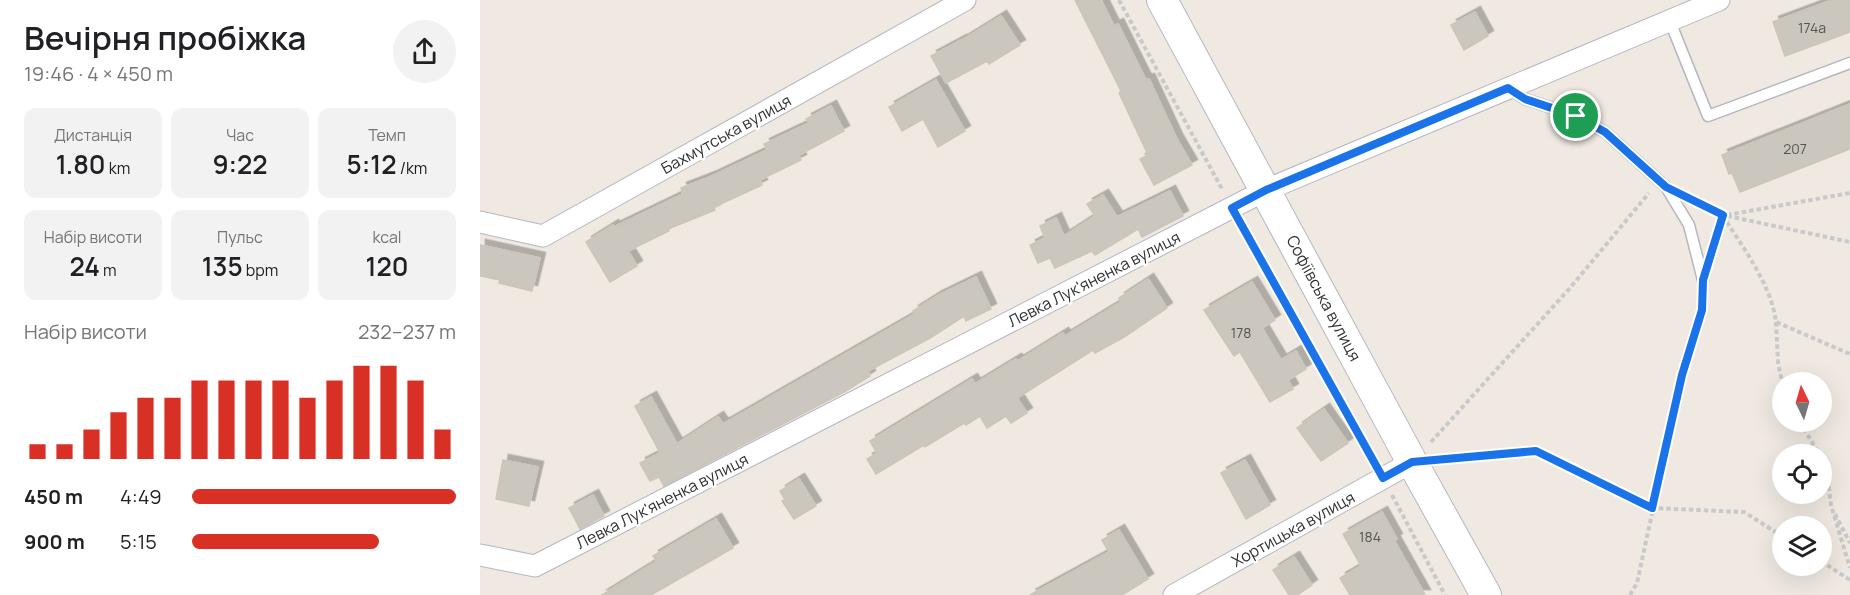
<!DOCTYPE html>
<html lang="uk">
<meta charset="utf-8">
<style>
body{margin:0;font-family:Manrope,sans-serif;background:#f2f2f2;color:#202124;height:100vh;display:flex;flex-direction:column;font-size:22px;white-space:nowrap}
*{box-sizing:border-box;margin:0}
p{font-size:20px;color:#757577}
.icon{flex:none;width:33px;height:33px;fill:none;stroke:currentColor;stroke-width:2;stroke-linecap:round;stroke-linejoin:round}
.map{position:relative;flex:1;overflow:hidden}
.side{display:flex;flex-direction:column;background:#fff;width:480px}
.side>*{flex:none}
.needle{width:39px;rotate:355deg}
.buttons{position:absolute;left:1292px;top:372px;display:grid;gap:12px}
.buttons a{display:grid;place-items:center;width:60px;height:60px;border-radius:50%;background:#fff;box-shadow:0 6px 24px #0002;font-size:30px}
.pin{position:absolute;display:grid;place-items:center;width:51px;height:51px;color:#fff;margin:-26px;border:3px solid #fff;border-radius:50%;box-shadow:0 2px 6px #0007}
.round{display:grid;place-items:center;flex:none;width:63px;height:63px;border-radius:32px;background:#f2f2f2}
.headline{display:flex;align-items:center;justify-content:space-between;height:102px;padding:0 24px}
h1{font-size:33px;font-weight:600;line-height:45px}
.metrics{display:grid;grid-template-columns:repeat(3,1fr);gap:9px;height:102px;padding:6px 24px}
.metrics div{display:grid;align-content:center;border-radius:12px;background:#f2f2f2;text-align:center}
.metrics b{font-size:26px;font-weight:600}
.metrics small{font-size:16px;font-weight:400}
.metrics p{font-size:16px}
.chart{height:168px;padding:12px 24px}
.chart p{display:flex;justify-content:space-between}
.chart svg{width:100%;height:108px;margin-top:6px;stroke:#d93025;stroke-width:6}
ul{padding:0 24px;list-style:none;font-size:20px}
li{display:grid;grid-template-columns:96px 72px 1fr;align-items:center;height:45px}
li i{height:15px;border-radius:8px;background:#d93025}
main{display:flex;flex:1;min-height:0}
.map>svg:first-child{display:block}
.building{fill:#cbc7bf;stroke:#cbc5ba;stroke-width:1.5;filter:url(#shadow)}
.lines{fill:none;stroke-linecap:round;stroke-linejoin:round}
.lane-casing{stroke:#b4b7c1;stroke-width:13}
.street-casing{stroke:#b4b7c1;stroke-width:23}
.secondary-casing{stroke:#b4b7c1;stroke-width:32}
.path{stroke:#c9c9c9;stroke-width:4;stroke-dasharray:4.5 3;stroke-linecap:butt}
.lane{stroke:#fff;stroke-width:10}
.street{stroke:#fff;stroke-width:21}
.secondary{stroke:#fff;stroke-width:30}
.route-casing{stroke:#fff;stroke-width:12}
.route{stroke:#1a73e8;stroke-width:8}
.labels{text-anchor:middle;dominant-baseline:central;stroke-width:4.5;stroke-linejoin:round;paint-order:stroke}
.number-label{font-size:14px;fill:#555452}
.street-label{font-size:16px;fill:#2e2e2e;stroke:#fff}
</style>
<main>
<section class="side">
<div class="headline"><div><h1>Вечірня пробіжка</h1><p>19:46 · 4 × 450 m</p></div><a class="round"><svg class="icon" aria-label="share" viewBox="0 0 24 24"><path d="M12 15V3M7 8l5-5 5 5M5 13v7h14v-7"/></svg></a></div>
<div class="metrics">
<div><p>Дистанція</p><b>1.80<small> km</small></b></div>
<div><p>Час</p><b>9:22</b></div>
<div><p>Темп</p><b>5:12<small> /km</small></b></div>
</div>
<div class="metrics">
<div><p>Набір висоти</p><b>24<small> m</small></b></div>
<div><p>Пульс</p><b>135<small> bpm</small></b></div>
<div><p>kcal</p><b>120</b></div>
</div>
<div class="chart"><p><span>Набір висоти</span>232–237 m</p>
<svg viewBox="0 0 160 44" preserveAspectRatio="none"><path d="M5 44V38M15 44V38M25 44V32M35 44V25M45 44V19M55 44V19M65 44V12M75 44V12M85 44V12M95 44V12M105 44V19M115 44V12M125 44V6M135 44V6M145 44V12M155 44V32"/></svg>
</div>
<ul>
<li><b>450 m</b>4:49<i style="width:100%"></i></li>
<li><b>900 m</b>5:15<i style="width:71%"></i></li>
</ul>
</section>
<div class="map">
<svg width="1370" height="595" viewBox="0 0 1370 595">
<defs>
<filter id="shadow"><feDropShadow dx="5.5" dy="-5.5" stdDeviation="0" flood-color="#0004"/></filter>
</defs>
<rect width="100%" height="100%" fill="#efe9e1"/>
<g class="building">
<polygon points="595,0 621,0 634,26 638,24 666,80 669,79 697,139 712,165 674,185 660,159 668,155 639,93 641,91"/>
<polygon points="1352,0 1370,0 1370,32 1305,56 1293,22"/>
<polygon points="995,12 1008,36 984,50 971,25"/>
<polygon points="521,16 540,45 509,64 507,61 466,83 451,56 481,40 481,41"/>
<polygon points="456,80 485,131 458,147 443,119 422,131 409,107"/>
<polygon points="1370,104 1370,149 1260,192 1252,173 1249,174 1242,155"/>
<polygon points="351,106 364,131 319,155 321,160 280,180 282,185 234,207 235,210 188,229 189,231 148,251 157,266 130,282 106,242 133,225 134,227 203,194 201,188 232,176 287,150 284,144 329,123 326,119"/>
<polygon points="690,191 703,216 662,237 658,229 615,255 612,251 575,268 570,258 558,263 550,245 565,238 560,226 576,218 584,236 615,216 607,204 623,195 637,217"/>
<polygon points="0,245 60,258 52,291 19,283 20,280 0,276"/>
<polygon points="496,277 511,309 486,321 484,316 450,338 388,371 390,376 364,392 184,486 179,477 170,481 160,463 180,453 155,406 171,397 197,444 238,417 243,424 435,314 433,311 457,296"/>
<polygon points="668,279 687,308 644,337 615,353 613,350 537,398 547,413 531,423 526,416 507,428 500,416 486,425 484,423 445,447 444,445 396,474 387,459 397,453 390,441 492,379 495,384 536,359 538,361 583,333 585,336 641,302 639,298"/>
<polygon points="772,282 795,320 782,328 801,360 816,351 826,369 808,380 813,389 790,402 760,352 754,356 724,310"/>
<polygon points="844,409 868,443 841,461 817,428"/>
<polygon points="23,460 58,467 49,506 16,499"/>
<polygon points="765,460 790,505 766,519 741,473"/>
<polygon points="319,479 336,506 314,519 302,501 305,500 300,491"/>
<polygon points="113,495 124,516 100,529 89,508"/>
<polygon points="902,512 917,539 914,540 945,595 870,595 860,578 881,566 863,534"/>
<polygon points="236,519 253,548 171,595 122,595 177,561 173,556"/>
<polygon points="639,530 668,579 642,595 550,595 629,552 622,540"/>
<polygon points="814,557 832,585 817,595 809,595 793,570"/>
</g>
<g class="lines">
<g class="lane-casing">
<g id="lane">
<polyline points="1189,19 1228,116 1370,63"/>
<polyline points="1028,88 1045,99 1096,116 1125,132 1186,187 1209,225 1223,280"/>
</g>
</g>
<g class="street-casing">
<g id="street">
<polyline points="0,222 63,236 485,0"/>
<polyline points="0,555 55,566 786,190 1239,0"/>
<polyline points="694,595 932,462"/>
</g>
</g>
<g class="secondary-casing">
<polyline id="secondary" points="682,0 932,462 1006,595"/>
</g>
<g class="path">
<polyline points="639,0 742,189"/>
<polyline points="1213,201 1243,215 1370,242"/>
<polyline points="1247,215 1370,193"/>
<path d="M1243,216C1263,248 1291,284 1296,322L1370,354"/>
<polyline points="762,225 894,462"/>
<polyline points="1232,252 1243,215"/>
<polyline points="1296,322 1298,362 1302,382"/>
<polyline points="1320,422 1339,454"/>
<polyline points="951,442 1090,288 1169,193"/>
<polyline points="1341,458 1347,472 1351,505 1370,568"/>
<polyline points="960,460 1056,451 1172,508 1264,512 1302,536"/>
<polyline points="912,495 965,595"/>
<polyline points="1355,514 1370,543"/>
<polyline points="1341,561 1370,580"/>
<polyline points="1150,595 1157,583 1202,375 1222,310 1222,294"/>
</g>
<use href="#lane" class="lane"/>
<use href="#street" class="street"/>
<use href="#secondary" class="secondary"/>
</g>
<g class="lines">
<g class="route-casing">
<polygon id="route" points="1028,88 1045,99 1096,116 1125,132 1186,187 1243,215 1223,280 1222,310 1202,375 1172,508 1056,451 932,462 903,478 752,208 786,190"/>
</g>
<use href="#route" class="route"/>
</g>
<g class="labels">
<g class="number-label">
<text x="1332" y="27">174а</text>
<text x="1315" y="148">207</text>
<text x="761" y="332">178</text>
<text x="890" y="536">184</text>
</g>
<g class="street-label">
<text transform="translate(246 134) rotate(-29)">Бахмутська вулиця</text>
<text transform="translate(614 279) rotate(-27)">Левка Лук'яненка вулиця</text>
<text transform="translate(844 298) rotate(62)">Софіївська вулиця</text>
<text transform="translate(182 501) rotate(-27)">Левка Лук'яненка вулиця</text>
<text transform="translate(813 529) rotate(-29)">Хортицька вулиця</text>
</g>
</g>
</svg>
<div class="buttons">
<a><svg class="needle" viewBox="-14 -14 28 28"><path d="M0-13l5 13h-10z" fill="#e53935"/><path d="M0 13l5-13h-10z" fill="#757577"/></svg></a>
<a><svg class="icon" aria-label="locate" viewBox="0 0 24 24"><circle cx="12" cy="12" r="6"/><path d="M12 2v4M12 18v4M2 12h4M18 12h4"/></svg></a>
<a><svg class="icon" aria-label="layers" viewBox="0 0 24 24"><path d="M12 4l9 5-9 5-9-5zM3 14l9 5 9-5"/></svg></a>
</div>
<div class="pin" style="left:1096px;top:116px;background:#1e9e55"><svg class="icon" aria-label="arrive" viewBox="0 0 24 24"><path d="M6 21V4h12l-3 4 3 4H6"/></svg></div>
</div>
</main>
